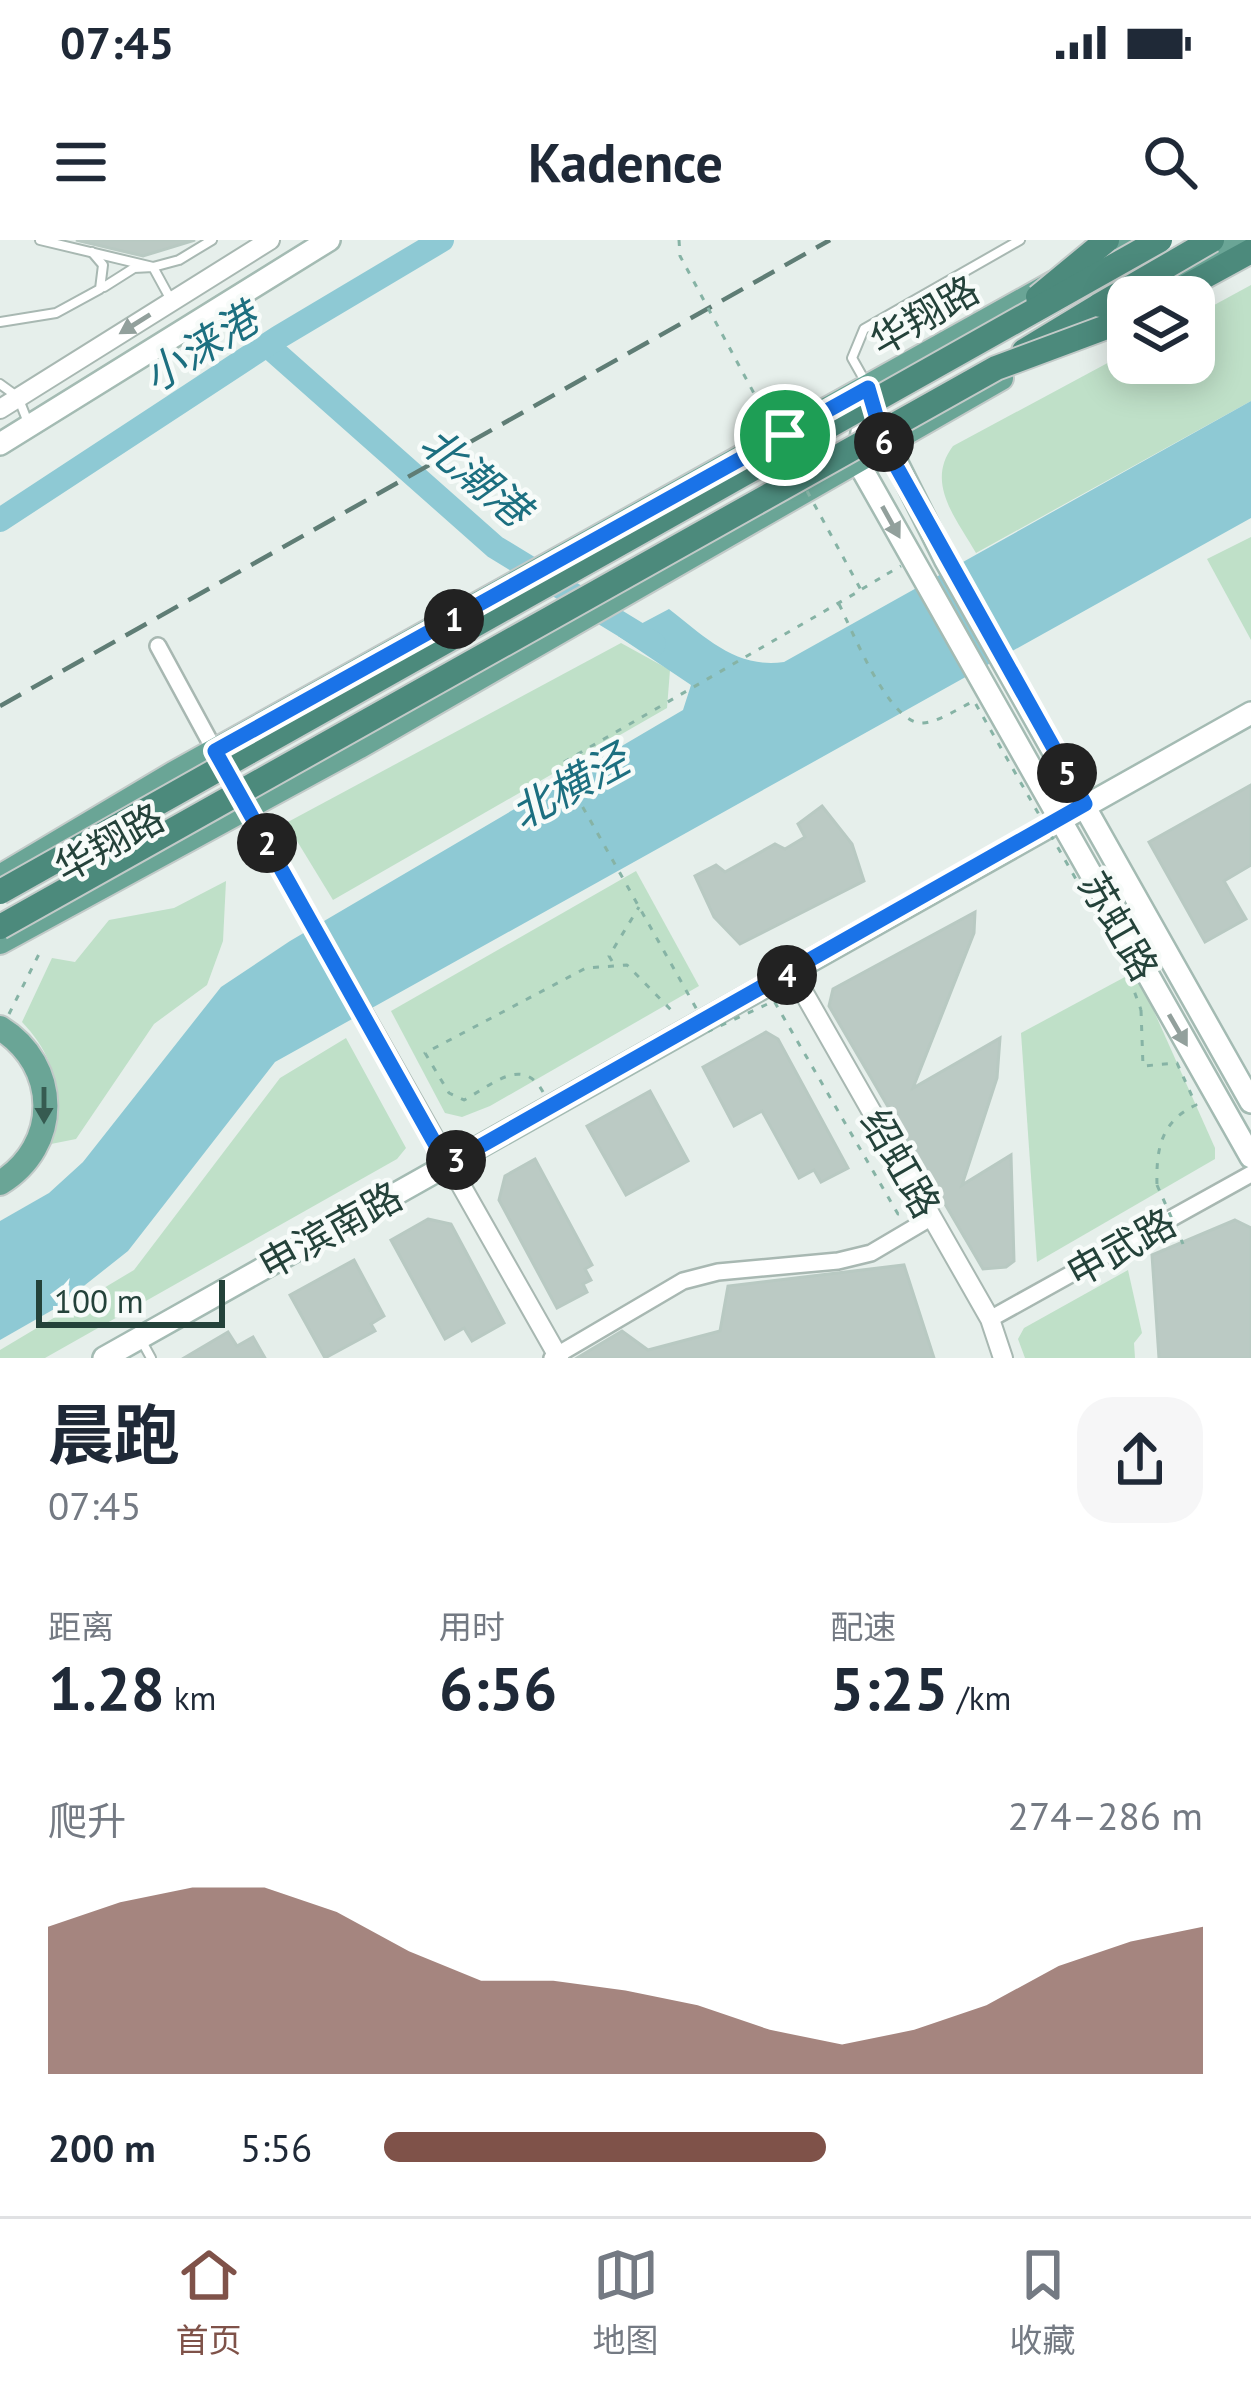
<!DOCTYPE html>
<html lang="zh">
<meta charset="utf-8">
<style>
body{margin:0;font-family:"PT Sans","Noto Sans SC",sans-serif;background:#f6f6f7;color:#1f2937;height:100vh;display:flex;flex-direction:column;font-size:45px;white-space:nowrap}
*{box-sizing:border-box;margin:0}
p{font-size:39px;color:#747a83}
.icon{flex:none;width:66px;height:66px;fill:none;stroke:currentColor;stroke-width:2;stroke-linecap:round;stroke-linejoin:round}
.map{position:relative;height:1118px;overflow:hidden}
.sheet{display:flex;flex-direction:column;background:#fff;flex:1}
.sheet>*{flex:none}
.controls{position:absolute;left:1107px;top:36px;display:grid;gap:24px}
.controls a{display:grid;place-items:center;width:108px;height:108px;border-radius:24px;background:#fff;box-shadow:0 6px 30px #0003;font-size:60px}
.scale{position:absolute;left:36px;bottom:30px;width:189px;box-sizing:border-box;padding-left:12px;border:6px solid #24423a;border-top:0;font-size:33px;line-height:42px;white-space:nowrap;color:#24423a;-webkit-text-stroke:9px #f7fbf9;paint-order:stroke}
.pin{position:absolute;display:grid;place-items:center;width:102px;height:102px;color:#fff;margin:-51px;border:6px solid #fff;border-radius:50%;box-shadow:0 3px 12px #0007}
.km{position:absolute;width:60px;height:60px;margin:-30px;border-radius:50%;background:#222;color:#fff;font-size:33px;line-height:60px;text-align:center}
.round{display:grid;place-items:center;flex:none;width:126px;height:126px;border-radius:36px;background:#f6f6f7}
.headline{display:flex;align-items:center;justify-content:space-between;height:204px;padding:0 48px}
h1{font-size:66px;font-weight:700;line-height:90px}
.figures{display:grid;grid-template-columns:repeat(3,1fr);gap:18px;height:204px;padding:12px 48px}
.figures div{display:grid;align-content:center}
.figures b{font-size:60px;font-weight:700}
.figures small{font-size:33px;font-weight:400}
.figures p{font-size:33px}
.chart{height:336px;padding:24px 48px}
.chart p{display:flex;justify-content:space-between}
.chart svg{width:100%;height:216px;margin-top:12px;fill:#7f5249;opacity:.7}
ul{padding:0 48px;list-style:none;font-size:39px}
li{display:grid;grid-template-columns:192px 144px 1fr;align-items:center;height:90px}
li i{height:30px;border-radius:15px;background:#7f5249}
.status{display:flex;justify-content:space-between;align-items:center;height:84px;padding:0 60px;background:#fff;direction:ltr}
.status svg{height:33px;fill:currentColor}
header{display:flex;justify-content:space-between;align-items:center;height:156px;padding:0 48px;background:#fff;font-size:54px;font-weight:700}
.tab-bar{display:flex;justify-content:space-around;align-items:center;height:168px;border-top:3px solid #e0e1e3;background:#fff;font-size:33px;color:#747a83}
.tab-bar a{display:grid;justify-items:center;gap:6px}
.tab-bar .active{color:#7f5249}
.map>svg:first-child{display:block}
.green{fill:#bfe0c8}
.water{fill:#8ec9d4}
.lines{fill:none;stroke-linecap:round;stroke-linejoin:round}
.river{stroke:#8ec9d4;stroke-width:24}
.building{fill:#bbcac4;stroke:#b8c9c2;stroke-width:3}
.service-casing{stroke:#a8b8b2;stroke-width:12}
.minor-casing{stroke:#a8b8b2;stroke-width:20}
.tertiary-casing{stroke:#a8b8b2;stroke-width:22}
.secondary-casing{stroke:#a4bbb3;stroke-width:26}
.primary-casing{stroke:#c2cac8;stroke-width:28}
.trunk-casing{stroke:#c2cac8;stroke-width:28}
.path{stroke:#86b3a5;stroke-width:3;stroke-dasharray:6 9;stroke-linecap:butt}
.service{stroke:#fff;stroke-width:8}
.minor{stroke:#fff;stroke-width:15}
.tertiary{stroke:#fff;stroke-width:18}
.secondary{stroke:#fff;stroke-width:21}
.primary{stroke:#6aa596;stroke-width:24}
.trunk{stroke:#4c8a7c;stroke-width:24}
.rail{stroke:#5f7d75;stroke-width:4.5;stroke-dasharray:24 12;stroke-linecap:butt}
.trunk-bridge-casing{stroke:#c2cac8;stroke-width:28;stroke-linecap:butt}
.path-bridge{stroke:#86b3a5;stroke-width:3;stroke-dasharray:6 9;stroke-linecap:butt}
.trunk-bridge{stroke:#4c8a7c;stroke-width:24}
.oneway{fill:#92a09c}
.oneway2{fill:#365b51}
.route-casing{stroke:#fff;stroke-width:24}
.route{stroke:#1a73e8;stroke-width:15}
.labels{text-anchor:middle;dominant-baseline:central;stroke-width:9;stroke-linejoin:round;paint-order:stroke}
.street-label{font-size:39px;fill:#24423a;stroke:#f7fbf9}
.water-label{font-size:42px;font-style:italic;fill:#1c6f80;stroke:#f7fbf9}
</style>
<div class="status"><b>07:45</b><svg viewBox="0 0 49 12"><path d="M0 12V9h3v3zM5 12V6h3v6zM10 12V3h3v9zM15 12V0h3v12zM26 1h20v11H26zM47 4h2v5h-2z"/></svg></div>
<header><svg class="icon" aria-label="menu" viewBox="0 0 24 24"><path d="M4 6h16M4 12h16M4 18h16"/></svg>Kadence<svg class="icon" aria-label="search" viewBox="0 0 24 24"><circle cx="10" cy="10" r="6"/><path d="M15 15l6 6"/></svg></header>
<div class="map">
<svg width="1251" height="1118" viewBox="0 0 1251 1118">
<rect width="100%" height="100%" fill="#e6efeb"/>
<g class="green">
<path d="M1251,45V161L976,313C956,278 925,243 953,206L1128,112V123H1194V76Z"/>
<polygon points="1251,297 1251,400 1207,319"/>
<polygon points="621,403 670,430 667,468 333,660 286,583"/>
<polygon points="636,631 699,746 490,866 462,877 445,873 391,771"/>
<path d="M226,641L223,701L207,745L154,784L76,899L51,904C60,853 59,821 22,782L52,718L75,722L109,680L174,668Z"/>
<polygon points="1136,731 1215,908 1215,919 1037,1022 1021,793"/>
<polygon points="346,798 406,908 397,919 45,1118 0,1118 0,1110 134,1030 280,838"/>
<polygon points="1128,1030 1142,1093 1134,1103 1135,1118 1025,1118 1018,1099 1024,1088"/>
</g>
<path class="water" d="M1251,161V278L275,822L128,1011L56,1068L0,1100V981L49,953L83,922L221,747L290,701L683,470L691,445L618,396L669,369C705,397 736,429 784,422Z"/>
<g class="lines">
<g class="river">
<polyline points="268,106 495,307 654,404"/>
<polyline points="0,280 279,97 442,0"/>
</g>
</g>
<g class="building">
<polygon points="76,0 195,0 143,16"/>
<polygon points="1251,545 1251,625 1224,641 1246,679 1205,702 1149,602"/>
<polygon points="822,566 852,604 864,641 740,704 714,677 695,636 716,625 725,632 775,604 785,609 805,597 798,584"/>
<polygon points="975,672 974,693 913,848 1000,798 997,838 962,945 1011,915 1014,1021 1006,1027 983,1029 829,766 833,749"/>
<polygon points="766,792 778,799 848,928 821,942 814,930 799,938 762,871 734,886 703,827"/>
<polygon points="650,851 688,921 626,955 587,886"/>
<polygon points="535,919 592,1025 585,1029 591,1040 583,1044 587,1052 557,1068 499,960 505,936"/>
<polygon points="428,979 451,984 504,1083 472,1101 464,1088 445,1099 391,1000"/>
<polygon points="1235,980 1251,988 1251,1118 1159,1118 1152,1015"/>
<polygon points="354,1020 384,1076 371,1084 375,1091 325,1118 290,1055"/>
<polygon points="904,1025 934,1118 577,1118 622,1091 648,1110 720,1091 728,1046"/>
<polygon points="228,1092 237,1106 253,1097 265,1118 184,1118"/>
</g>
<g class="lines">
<g class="service-casing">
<g id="service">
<polyline points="40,0 153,27 179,20 212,0"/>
<polyline points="104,47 134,28 153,27 171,60"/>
<polyline points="0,82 56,73 100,49 103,25 92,12"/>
<polyline points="865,141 852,118 864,89 1020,0"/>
<polyline points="0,144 18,157 29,185"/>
<polyline points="140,1098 151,1118"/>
</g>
</g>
<g class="minor-casing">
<g id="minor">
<polyline points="158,406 215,511"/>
<polyline points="990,1079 1251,934"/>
<polyline points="552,1118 683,1041 718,1032 838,1021 871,1013 932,977"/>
</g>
</g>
<g class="tertiary-casing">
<g id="tertiary">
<polyline points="0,169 270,0"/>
<polyline points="218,517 559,1118"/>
<polyline points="792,732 990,1079 1003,1118"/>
</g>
</g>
<g class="secondary-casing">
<g id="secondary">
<polyline points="867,155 858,222 1251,917"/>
<polyline points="880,189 945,319 1251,862"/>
<polyline points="0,204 329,0"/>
<polyline points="104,1118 1251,473"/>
</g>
</g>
<g class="primary-casing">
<g id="primary">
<polyline points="1089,23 1130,0"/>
<polyline points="1143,57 1241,0"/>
<polyline points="0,637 173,534 1054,43"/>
<polyline points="0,702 358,507 1001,138"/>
<path d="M0,788C60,825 61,906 0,943"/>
</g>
</g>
<g class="trunk-casing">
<g id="trunk">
<polyline points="1167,57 1251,11"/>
<polyline points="1024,111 1100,65"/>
</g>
</g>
<g class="path">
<polyline points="887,334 901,326"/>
<polyline points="612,721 609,716 639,667"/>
<path d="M1141,770L1143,826L1177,823L1196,865C1161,881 1156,909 1157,945"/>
<polyline points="9,774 40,712"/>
<path d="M543,852C523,815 492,845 464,860L449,853L425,813L586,728L627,725L676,775"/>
</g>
<use href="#service" class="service"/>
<use href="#minor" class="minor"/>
<use href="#tertiary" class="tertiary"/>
<use href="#secondary" class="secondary"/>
<use href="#primary" class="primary"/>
<use href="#trunk" class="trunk"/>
<polyline class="rail" points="0,466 830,0"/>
<g class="trunk-bridge-casing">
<g id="trunk-bridge">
<polyline points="1038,57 1107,0"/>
<polyline points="1100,65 1212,0"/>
<polyline points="0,652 1160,0"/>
<polyline points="0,687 996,128 1128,79"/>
</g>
</g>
<g class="path-bridge">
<polyline points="679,0 680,16 777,196"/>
<polyline points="807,251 861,350 559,525 709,791 774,761 898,974 938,961"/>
<polyline points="862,349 887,334"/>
<path d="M839,364C852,390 890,486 923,483C939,482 959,468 974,461L1124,723L1141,770"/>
<polyline points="1157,945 1183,1004"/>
</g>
<use href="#trunk-bridge" class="trunk-bridge"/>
</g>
<defs><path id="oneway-solid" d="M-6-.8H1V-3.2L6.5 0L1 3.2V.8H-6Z" transform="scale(3)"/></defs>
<g class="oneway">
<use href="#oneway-solid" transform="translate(135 84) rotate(148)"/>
<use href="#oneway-solid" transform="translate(891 282) rotate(61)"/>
<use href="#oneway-solid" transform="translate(1178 790) rotate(60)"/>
</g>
<use class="oneway2" href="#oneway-solid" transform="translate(44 865) rotate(90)"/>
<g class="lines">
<g class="route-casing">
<polygon id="route" points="868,148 885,206 1085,564 447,925 215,511"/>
</g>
<use href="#route" class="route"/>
</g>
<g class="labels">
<g class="street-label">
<text transform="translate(924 75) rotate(-30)">华翔路</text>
<text transform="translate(109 602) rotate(-29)">华翔路</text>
<text transform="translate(1119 686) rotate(60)">苏虹路</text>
<text transform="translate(901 923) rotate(60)">绍虹路</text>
<text transform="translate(330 990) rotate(-29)">申滨南路</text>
<text transform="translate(1121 1007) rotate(-29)">申武路</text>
</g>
<g class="water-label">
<text transform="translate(200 107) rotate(-32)">小涞港</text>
<text transform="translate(476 236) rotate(40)">北潮港</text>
<text transform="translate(569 546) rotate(-29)">北横泾</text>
</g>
</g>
</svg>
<div class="controls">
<a><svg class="icon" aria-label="layers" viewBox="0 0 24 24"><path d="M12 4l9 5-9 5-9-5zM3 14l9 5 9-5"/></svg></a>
</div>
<div class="scale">100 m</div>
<div class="pin" style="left:785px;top:195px;background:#1e9e55"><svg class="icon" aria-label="arrive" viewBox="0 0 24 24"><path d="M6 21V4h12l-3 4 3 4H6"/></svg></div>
<b class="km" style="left:454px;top:379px">1</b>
<b class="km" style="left:267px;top:603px">2</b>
<b class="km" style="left:456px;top:920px">3</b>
<b class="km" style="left:787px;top:735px">4</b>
<b class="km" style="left:1067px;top:533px">5</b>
<b class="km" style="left:884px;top:202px">6</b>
</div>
<section class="sheet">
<div class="headline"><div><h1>晨跑</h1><p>07:45</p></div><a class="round"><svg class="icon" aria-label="share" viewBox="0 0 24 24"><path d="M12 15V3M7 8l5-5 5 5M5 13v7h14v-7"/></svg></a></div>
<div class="figures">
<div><p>距离</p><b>1.28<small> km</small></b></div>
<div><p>用时</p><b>6:56</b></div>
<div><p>配速</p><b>5:25<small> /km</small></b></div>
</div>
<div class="chart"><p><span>爬升</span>274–286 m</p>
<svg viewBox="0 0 160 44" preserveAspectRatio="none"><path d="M0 44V14L10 9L20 6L30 6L40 11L50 19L60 25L70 25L80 27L90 30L100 35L110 38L120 35L130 30L140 22L150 17L160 14V44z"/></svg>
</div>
<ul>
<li><b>200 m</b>5:56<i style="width:54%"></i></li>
</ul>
</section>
<nav class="tab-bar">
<a class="active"><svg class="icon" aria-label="home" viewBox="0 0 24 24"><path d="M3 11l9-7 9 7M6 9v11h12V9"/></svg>首页</a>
<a><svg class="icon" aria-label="map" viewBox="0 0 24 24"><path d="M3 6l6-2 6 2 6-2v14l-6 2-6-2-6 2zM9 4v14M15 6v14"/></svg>地图</a>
<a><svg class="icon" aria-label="saved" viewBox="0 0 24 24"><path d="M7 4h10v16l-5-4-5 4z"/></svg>收藏</a>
</nav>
